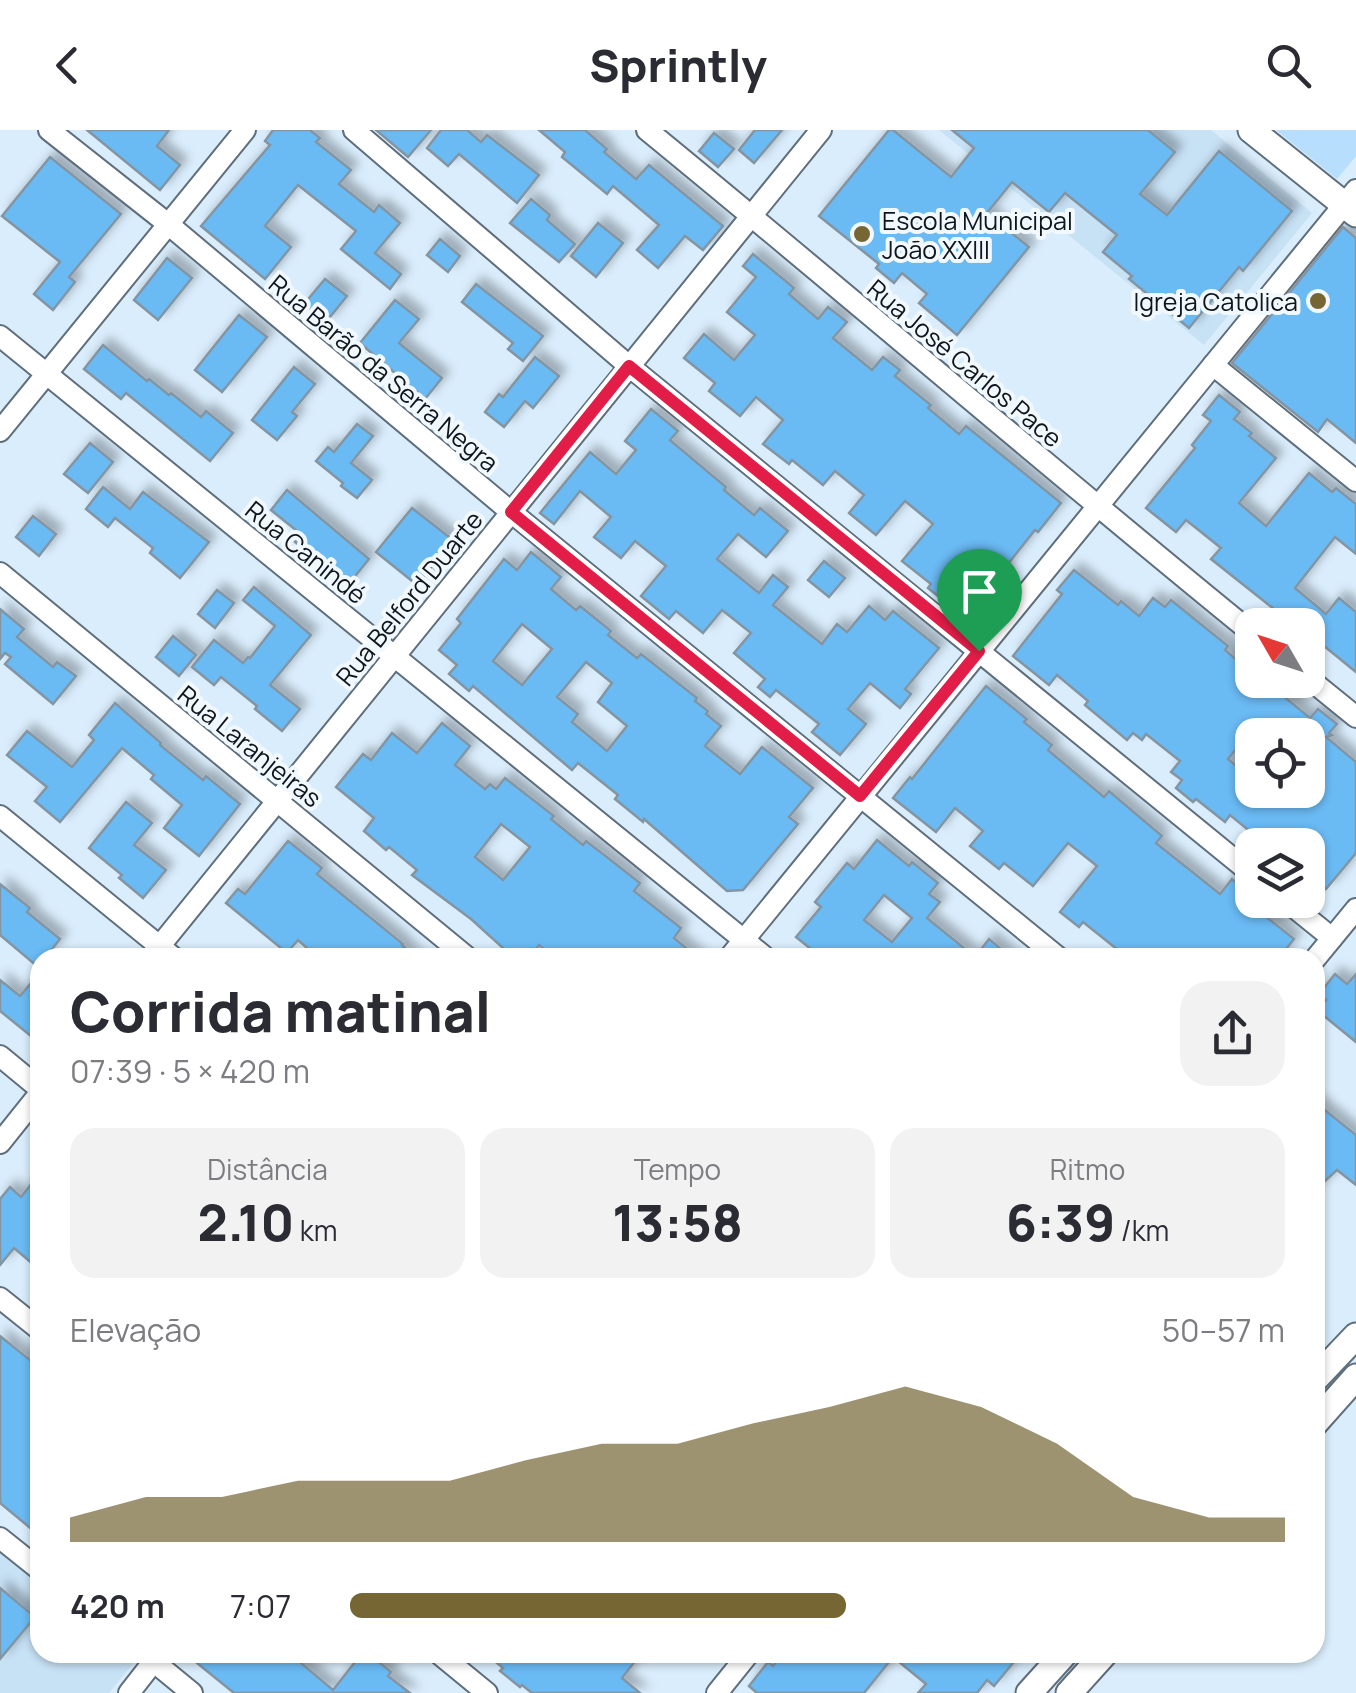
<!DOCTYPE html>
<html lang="pt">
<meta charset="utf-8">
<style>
body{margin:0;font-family:Manrope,sans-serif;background:#f2f2f3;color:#2b2b33;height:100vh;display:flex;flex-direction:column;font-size:38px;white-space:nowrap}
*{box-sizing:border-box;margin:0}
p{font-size:32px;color:#7c7c81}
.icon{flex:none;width:55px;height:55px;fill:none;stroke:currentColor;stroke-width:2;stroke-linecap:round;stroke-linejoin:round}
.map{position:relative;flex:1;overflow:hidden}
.panel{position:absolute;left:30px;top:818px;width:1295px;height:715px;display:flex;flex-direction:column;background:#fff;border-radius:30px;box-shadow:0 2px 8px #0004}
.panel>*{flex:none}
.needle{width:65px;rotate:309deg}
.fabs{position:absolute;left:1235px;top:478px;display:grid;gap:20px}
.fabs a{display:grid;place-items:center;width:90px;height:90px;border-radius:20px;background:#fff;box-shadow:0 2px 8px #0004;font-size:50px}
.pin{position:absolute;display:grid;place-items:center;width:85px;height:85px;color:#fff;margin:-102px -42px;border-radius:50% 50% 50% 0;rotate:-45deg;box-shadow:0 0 10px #0007}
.pin .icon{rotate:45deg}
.round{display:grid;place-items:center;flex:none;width:105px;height:105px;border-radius:30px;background:#f2f2f3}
.overview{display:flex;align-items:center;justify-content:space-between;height:170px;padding:0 40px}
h1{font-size:55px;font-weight:800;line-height:75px}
.figures{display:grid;grid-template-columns:repeat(3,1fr);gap:15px;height:170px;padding:10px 40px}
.figures div{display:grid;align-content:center;border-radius:25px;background:#f2f2f3;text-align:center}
.figures b{font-size:50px;font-weight:800}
.figures small{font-size:28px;font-weight:400}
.figures p{font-size:28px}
.chart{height:280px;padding:20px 40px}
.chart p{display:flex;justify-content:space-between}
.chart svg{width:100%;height:180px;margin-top:10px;fill:#766634;opacity:.7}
ul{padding:0 40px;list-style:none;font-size:32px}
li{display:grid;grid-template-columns:160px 120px 1fr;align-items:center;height:75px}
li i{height:25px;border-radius:12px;background:#766634}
header{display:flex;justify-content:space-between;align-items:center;height:130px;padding:0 40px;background:#fff;font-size:45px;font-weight:800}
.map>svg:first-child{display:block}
.built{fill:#c7e1f5}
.green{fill:#b7defc}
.building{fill:#6bbaf4;stroke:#8395a3;stroke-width:2.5;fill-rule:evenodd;filter:url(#shadow)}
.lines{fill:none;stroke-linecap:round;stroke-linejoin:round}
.minor-casing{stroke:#5e6e7c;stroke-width:24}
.major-casing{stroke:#5e6e7c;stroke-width:29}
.minor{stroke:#fff;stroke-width:20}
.major{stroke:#fff;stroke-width:25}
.route-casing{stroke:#fff;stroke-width:20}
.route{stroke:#e11d48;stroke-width:12}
.poi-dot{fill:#766634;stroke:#f1f9ff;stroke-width:4}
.labels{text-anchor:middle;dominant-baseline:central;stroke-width:8;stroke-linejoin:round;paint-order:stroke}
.poi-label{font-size:25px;fill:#0f151a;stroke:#f1f9ff;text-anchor:start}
.street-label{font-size:25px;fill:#0f151a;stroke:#f1f9ff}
</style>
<header><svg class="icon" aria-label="back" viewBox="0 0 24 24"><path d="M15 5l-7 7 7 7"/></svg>Sprintly<svg class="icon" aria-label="search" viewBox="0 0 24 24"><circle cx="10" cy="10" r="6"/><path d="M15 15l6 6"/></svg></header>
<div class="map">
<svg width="1356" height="1563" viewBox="0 0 1356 1563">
<defs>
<filter id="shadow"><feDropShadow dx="7" dy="-7" stdDeviation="5" flood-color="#0004"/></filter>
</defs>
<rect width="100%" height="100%" fill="#daedfc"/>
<g class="built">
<polygon points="939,0 1211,0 1312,83 1204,215"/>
<polygon points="0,1421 40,1453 40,1522 125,1523 135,1531 109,1563 0,1563"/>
</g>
<polygon class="green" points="1276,0 1356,0 1356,26 1337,49"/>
<g class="building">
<polygon points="87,0 169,0 157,16 180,35 160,60"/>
<polygon points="273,0 310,0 320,8 316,12 351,40 339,54 374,82 379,75 400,93 375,123 401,144 390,159 341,119 356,101 298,55 265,96 291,117 265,149 201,96 270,15 265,11"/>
<polygon points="376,0 431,0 408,27"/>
<polygon points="441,0 467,0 481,12 487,5 539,45 517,73 459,24 448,36 427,18"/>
<polygon points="539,0 585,0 607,19 604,22 636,49 649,35 723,96 703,120 685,106 658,138 637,120 659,95 613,56 607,64 562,27 565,22"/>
<polygon points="755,0 782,0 754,33 739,20"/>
<polygon points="889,0 893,0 951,47 974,18 952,0 1148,0 1175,22 1140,64 1167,85 1219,21 1292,81 1243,141 1239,137 1189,198 1129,149 1132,146 1103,122 1117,105 1065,63 1049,82 1012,52 987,83 1029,117 957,205 919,173 927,164 902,143 894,153 876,138 879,134 819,86"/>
<polygon points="714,3 734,19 718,37 699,21"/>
<polygon points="50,27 121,84 69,147 75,152 53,180 34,164 60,132 2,86"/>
<polygon points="531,69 550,85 547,90 575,114 559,132 510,93"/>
<polygon points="598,93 623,113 596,147 571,126"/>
<polygon points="1343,97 1356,108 1356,313 1327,289 1318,302 1232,233"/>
<polygon points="440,109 460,126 448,142 427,125"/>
<polygon points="753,124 794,158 789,164 818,189 828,177 847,192 833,208 872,240 883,227 900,240 895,246 931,275 928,278 959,304 966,296 1061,373 1038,402 1035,400 965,488 928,458 931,454 902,431 933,394 905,371 876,405 849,383 864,365 835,341 823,355 792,330 789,334 763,314 783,290 756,267 740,286 709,261 715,253 684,228 704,204 734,230 755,205 727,182 756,147 743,136"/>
<polygon points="167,128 192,148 158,190 134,170"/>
<polygon points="325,149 347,166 326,192 304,174"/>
<polygon points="476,154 543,206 523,231 508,219 513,213 462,172"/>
<polygon points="395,170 419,189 399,213 442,248 425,269 360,213"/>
<polygon points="239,185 267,207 222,262 195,240"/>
<polygon points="103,215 147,251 149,249 169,265 171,263 201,287 206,281 233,303 210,331 126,263 121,269 84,239"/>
<polygon points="535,227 559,246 533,278 525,271 504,297 485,282 499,264 503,267"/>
<polygon points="294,237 315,254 292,282 297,286 277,310 252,290"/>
<polygon points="1219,265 1240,282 1234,289 1252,303 1249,306 1276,328 1239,373 1266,396 1309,343 1332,362 1336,358 1356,374 1356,424 1335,407 1295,458 1326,484 1339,468 1356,482 1356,542 1308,503 1308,495 1294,495 1211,429 1221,418 1186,390 1176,402 1146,378 1195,318 1192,315 1211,291 1203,285"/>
<polygon points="651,279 678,301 670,310 726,357 724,360 754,385 760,378 788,401 766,427 738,404 717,429 759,463 773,445 788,457 773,475 822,514 837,494 847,502 869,476 885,490 893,481 939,518 905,559 911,564 900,578 870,553 848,579 866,594 840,625 812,602 819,594 776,560 770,567 758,557 765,549 734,523 751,503 722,480 703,503 676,481 669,489 641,466 666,436 635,411 621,428 594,407 611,387 580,361 554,394 540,383 590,322 616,344 636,320 625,311"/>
<polygon points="357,294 373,306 351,333 372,350 357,368 341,356 343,353 316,331 328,317 334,322"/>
<polygon points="90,313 113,332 88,363 64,344"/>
<polygon points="103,357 130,379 143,362 209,412 180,448 150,423 153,418 115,388 108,397 86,379"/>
<polygon points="287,360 369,429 348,455 295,412 302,405 271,380"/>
<polygon points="412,378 453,410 417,455 376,422"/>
<polygon points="33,386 56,404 39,426 16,407"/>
<path d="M531,422L561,447L551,459L576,480L580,476L611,501L608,505L637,528L641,524L697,568L695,571L708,581L706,584L721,596L705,616L740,644L762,617L813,658L789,687L798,694L743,760L727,761L644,689L643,692L615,669L618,665L578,633L572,640L473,556L469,561L449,544L457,535L439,520L461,493L457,489L504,429L517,440ZM522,494L552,519L522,555L493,531ZM586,532L612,553L598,572L627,596L607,621L572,592L578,584L557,567Z"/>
<polygon points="824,431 845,448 829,467 808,450"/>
<path d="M1074,440L1118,475L1121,471L1139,486L1153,468L1165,477L1171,470L1228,516L1225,520L1252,543V550H1277L1286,558L1281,564L1310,588L1318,579L1337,594L1329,603L1332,605L1326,607L1356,632V723L1326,759L1308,744V715H1280L1263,702L1258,708L1230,685L1225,692L1196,669L1193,672L1176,658L1182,650L1171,642L1180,631L1146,604L1142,610L1133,603L1127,610L1085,575L1088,571L1057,545L1049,555L1013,526L1062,464L1057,460ZM1257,593L1273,605H1308V660H1252V649L1228,629Z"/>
<polygon points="254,457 311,505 270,555 300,579 282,601 255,579 257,576 221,547 214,555 192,537 214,510 243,533 248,527 250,528 275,496 243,470"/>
<polygon points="217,460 234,473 215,498 198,484"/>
<polygon points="0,479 24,499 17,507 53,537 57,532 76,546 53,574 5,534 11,527 5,523 0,529"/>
<polygon points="173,506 196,525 179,546 156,527"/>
<polygon points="986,556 1027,589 1024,592 1052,615 1048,620 1073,641 1104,667 1109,661 1162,706 1156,713 1195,744 1220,764 1232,749 1252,766 1254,770 1250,774 1294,809 1279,828 1128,828 1083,792 1079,797 1060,782 1097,736 1068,713 1033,756 1004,733 999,739 970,716 983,701 955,678 936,702 893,668 910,647 912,649"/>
<polygon points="115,573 161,613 160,615 203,650 206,646 240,674 199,726 164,698 182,675 151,649 154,645 122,618 60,692 35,671 47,657 7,625 27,601 72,637 94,610 89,605"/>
<path d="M442,593L470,616L455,635L485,659L490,654L496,659L505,648L554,686L551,689L583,715L586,711L612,731L640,753L634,761L681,798L674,808L698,828H554L539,815L529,828H514L471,789L412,745L417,740L389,717L386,720L364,701L374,688L336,657L363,624L371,630L392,603L417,623ZM501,694L530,717L503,750L475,727Z"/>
<polygon points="126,672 152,693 134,715 166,740 143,768 119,748 122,745 89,718"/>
<path d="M877,710L909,736L912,732L938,753L929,764L940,772L927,788L975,827L989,809L1012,828H822L796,807L821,777L815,772L847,733L854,739ZM884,765L912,788L892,812L864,790Z"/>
<polygon points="288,711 322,738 317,744 403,814 402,815 416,828 318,828 298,810 287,823 226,773 238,759 245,764"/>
<polygon points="0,754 30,778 27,782 60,809 45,828 40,828 38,837 0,805"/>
<polygon points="1335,844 1347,854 1356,844 1356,912 1318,881 1326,870 1319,864"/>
<polygon points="0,850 20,866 31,853 40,861 40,896 31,906 0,881"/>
<polygon points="1315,972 1356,1005 1356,1055 1337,1040 1315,1060"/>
<polygon points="40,1043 40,1140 14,1118 0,1135 0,1069 10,1057 21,1067"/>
<polygon points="0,1206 40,1238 40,1406 0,1373"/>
<polygon points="0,1458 35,1487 0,1529"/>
<polygon points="205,1522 288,1522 333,1560 363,1522 367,1522 391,1542 388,1546 410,1563 234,1563 197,1533"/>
<polygon points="484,1522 642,1522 622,1548 640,1563 532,1563 522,1555 520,1557 500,1541 503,1538"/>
<polygon points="784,1522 950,1522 960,1531 967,1522 1022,1522 994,1556 987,1550 977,1563 918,1563 926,1554 893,1527 864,1563 757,1563 749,1556 768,1532 773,1536"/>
</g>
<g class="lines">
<g class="minor-casing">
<g id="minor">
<polyline points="49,0 168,94 511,382 1059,828"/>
<polyline points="354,0 629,236 1252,744"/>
<path d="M647,0C850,166 1049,338 1252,503"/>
<polyline points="0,206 766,828"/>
<polyline points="1213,235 1356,351"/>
<polyline points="0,301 245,0"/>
<polyline points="0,443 468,828"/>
<polyline points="1308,548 1356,587"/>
<polyline points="0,686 174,828"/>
<polyline points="1285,770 1332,808"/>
<polyline points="150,828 821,0"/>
<polyline points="729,828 1356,60"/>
<polyline points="1315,829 1356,779"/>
<polyline points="0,926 40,959"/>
<polyline points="0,1013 40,963"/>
<polyline points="0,1168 40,1200"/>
<polyline points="0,1408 40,1440"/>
<polyline points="142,1522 192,1563"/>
<polyline points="437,1522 487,1563"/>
<polyline points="129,1563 161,1522"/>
<polyline points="717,1563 750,1522"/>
</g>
</g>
<g class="major-casing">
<g id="major">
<polyline points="1251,0 1356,84"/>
<polyline points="1315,1249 1356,1206"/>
<polyline points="1315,1293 1356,1247"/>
<polyline points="1029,1563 1066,1522"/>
<polyline points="1069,1563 1106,1522"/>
</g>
</g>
<use href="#minor" class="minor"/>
<use href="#major" class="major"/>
</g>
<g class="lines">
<g class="route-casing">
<polygon id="route" points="629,236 979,521 860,666 511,382"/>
</g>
<use href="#route" class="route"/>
</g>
<g class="poi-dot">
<circle cx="862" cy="104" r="10"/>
<circle cx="1318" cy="171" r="10"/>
</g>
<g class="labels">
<g class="poi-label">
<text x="882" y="90">Escola Municipal<tspan x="882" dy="29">João XXIII</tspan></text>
<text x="1298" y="171" text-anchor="end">Igreja Catolica</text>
</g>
<g class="street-label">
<text transform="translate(965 233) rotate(40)">Rua José Carlos Pace</text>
<text transform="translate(384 243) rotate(40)">Rua Barão da Serra Negra</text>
<text transform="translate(306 422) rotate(39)">Rua Canindé</text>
<text transform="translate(409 468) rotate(-51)">Rua Belford Duarte</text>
<text transform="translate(250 616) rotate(39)">Rua Laranjeiras</text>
</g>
</g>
</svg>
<div class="fabs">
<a><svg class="needle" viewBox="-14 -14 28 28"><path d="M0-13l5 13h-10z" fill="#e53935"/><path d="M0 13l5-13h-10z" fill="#7c7c81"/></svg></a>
<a><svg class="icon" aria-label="locate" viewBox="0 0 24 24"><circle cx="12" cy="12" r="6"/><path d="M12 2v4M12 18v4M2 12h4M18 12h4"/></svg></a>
<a><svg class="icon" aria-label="layers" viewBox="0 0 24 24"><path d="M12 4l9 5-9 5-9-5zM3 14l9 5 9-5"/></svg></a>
</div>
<div class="pin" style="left:979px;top:521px;background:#1e9e55"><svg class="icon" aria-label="arrive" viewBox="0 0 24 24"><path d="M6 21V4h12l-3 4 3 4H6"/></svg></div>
<section class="panel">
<div class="overview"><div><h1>Corrida matinal</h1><p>07:39 · 5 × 420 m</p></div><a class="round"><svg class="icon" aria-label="share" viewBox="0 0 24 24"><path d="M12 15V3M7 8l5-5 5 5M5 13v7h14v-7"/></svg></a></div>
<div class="figures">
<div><p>Distância</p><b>2.10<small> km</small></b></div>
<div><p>Tempo</p><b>13:58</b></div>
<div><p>Ritmo</p><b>6:39<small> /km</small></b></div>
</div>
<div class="chart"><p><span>Elevação</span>50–57 m</p>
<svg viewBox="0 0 160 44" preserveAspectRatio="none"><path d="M0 44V38L10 33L20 33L30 29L40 29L50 29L60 24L70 20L80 20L90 15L100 11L110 6L120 11L130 20L140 33L150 38L160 38V44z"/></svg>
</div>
<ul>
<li><b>420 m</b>7:07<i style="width:53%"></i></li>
</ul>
</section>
</div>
